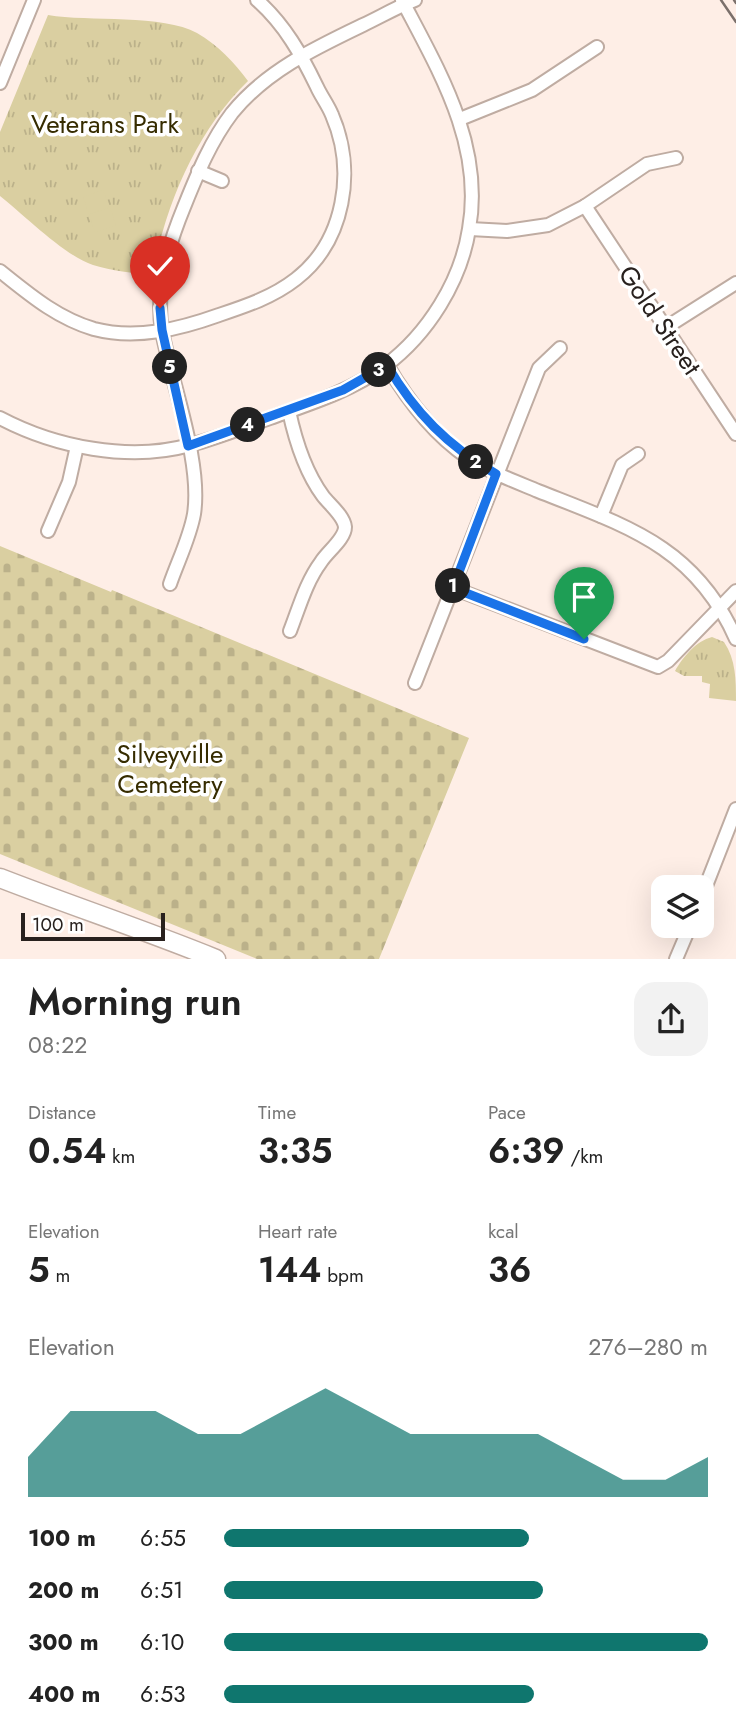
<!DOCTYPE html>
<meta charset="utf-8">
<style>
body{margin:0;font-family:Jost,sans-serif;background:#f2f2f2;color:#222;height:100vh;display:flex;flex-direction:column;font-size:26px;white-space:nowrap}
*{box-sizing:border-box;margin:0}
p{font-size:23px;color:#767676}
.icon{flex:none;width:38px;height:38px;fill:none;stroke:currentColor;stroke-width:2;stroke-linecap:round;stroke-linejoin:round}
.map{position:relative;height:959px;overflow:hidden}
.drawer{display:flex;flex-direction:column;background:#fff;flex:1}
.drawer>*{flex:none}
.controls{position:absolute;left:651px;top:875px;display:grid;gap:14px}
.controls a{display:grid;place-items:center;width:63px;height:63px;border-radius:14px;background:#fff;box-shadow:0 7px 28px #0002;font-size:35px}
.scale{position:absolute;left:21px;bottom:18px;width:144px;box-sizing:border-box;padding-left:7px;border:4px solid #28211e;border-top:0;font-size:19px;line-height:24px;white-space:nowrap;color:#28211e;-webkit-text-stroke:5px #fff;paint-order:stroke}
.pin{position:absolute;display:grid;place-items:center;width:60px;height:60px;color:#fff;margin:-72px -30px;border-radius:50% 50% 50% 0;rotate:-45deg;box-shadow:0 0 7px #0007}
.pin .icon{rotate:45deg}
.km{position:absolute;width:35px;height:35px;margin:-18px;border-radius:50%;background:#222;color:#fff;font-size:19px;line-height:35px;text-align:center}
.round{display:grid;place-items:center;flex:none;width:74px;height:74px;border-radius:21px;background:#f2f2f2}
.headline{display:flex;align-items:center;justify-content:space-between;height:119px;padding:0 28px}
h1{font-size:38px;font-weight:600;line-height:52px}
.figures{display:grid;grid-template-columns:repeat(3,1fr);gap:10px;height:119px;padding:7px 28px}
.figures div{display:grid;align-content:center}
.figures b{font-size:35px;font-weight:600}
.figures small{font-size:19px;font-weight:400}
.figures p{font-size:19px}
.chart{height:196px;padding:14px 28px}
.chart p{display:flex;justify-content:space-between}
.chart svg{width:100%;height:126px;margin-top:7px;fill:#0f766e;opacity:.7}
ul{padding:0 28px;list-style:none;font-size:23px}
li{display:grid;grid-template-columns:112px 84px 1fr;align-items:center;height:52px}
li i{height:18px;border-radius:9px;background:#0f766e}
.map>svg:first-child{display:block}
.grass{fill:url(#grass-tufts)}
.cemetery{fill:url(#cemetery-stones)}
.pitch{fill:#dacfa1}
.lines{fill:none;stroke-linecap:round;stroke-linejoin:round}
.street-casing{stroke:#bfaca2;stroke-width:16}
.primary-casing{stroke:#bfaca2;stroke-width:21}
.street{stroke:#fff;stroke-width:12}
.primary{stroke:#fff;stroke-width:18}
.rail{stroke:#7b706b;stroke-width:2.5}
.route-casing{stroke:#fff;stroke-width:14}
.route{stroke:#1a73e8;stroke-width:9}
.labels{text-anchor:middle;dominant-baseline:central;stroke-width:7;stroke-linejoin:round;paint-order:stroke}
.park-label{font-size:26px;fill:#362c00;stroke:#fff}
.street-label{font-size:26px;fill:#28211e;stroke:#fff}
</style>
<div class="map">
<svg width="736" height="959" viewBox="0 0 736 959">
<defs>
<pattern id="grass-tufts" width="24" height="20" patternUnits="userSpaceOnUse" patternTransform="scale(1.75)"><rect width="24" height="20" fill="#dacfa1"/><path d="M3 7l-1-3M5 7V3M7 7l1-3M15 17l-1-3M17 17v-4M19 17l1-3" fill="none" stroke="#bbb18a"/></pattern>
<pattern id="cemetery-stones" width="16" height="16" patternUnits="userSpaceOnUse" patternTransform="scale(1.75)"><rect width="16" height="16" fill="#dacfa1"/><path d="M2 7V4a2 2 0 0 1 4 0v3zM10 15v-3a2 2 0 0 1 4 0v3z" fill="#bbb18a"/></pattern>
</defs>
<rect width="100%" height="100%" fill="#feeee6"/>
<g class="grass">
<path d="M48,15C89,22 163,14 197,33C218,45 234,62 248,81C198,129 164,206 153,275C132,273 112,271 93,265C65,256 24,215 0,196V132Z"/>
<path d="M712,637L724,642C736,660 736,680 736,701L709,698L710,684L702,682V676H684L675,671C683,657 696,641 712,637Z"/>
</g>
<polygon class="cemetery" points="0,546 111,592 112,590 469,738 379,959 257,959 0,854"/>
<g class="pitch">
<polygon points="103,190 109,207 89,214 83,197"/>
<polygon points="110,208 116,225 95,232 89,215"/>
</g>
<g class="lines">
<g class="street-casing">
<g id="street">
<polyline points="0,83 34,0"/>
<polyline points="460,119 532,90 597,47"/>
<polyline points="198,171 222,181"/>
<polyline points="585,206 736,434"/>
<polyline points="470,229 507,231 548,225 585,206 647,164 676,158"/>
<path d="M0,271C30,295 57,318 94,329C136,340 180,329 219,315C246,306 273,297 296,279C345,241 356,170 332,115C328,105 321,96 317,87C301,54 285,25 257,0"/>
<polyline points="665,328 736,283"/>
<path d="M387,365C407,399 433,434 467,457C489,472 514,481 538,491C626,526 695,546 736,639"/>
<path d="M289,411C295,439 306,473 323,496C329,504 344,516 345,527C345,539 327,552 321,562C306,582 299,608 290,631"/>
<path d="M0,418C55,447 129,462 190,445C217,438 244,427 270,418C309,404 351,391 385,366C428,334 461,281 469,229C484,145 439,71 402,0"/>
<polyline points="601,516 622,465 638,454"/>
<polyline points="48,531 69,482 77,446"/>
<path d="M170,584C178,561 190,537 194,514C202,462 172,385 162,331C155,289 168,246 184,207C197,175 210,142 232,113C266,71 315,48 363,25C380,17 397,7 415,0"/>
<polyline points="453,588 658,667 668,661 736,591"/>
<polyline points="415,683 539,368 560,348"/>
<polyline points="702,896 736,809"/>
<polyline points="676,959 690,926"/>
</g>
</g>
<g class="primary-casing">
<path id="primary" d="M0,878C72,906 145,930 216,959"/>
</g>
<use href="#street" class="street"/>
<use href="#primary" class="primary"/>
<g class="rail">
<polyline points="721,0 736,22"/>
<polyline points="734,0 736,3"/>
</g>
</g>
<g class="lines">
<g class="route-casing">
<path id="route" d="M160,308L162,330L188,446L343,390L387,365C415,413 448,446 496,474L453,588L584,639"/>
</g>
<use href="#route" class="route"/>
</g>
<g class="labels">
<g class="park-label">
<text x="105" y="124">Veterans Park</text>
<text x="170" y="754">Silveyville<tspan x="170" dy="30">Cemetery</tspan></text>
</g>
<g class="street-label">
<text transform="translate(660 320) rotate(56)">Gold Street</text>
</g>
</g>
</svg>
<div class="controls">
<a><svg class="icon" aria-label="layers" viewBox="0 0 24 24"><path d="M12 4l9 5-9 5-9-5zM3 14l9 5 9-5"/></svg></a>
</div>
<div class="scale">100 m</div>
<div class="pin" style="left:584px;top:639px;background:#1e9e55"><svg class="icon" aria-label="arrive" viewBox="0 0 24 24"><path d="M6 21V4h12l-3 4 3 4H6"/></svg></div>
<div class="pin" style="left:160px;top:308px;background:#d93025"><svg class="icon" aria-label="check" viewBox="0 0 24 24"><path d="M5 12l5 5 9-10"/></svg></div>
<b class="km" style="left:453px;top:586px">1</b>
<b class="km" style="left:476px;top:462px">2</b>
<b class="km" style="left:379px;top:370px">3</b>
<b class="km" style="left:248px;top:425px">4</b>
<b class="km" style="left:170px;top:367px">5</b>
</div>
<section class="drawer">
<div class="headline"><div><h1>Morning run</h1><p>08:22</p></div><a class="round"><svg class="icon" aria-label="share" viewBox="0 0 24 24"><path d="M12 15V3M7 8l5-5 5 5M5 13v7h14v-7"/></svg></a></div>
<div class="figures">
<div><p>Distance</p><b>0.54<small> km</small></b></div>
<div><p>Time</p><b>3:35</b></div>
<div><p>Pace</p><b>6:39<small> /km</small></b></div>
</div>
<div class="figures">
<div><p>Elevation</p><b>5<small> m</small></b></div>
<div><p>Heart rate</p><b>144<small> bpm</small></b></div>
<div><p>kcal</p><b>36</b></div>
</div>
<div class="chart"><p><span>Elevation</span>276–280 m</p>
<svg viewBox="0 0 160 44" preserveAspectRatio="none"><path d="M0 44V30L10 14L20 14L30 14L40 22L50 22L60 14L70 6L80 14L90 22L100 22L110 22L120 22L130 30L140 38L150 38L160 30V44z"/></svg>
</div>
<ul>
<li><b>100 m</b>6:55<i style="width:63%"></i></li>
<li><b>200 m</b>6:51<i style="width:66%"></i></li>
<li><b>300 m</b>6:10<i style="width:100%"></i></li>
<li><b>400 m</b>6:53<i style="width:64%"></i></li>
</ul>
</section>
